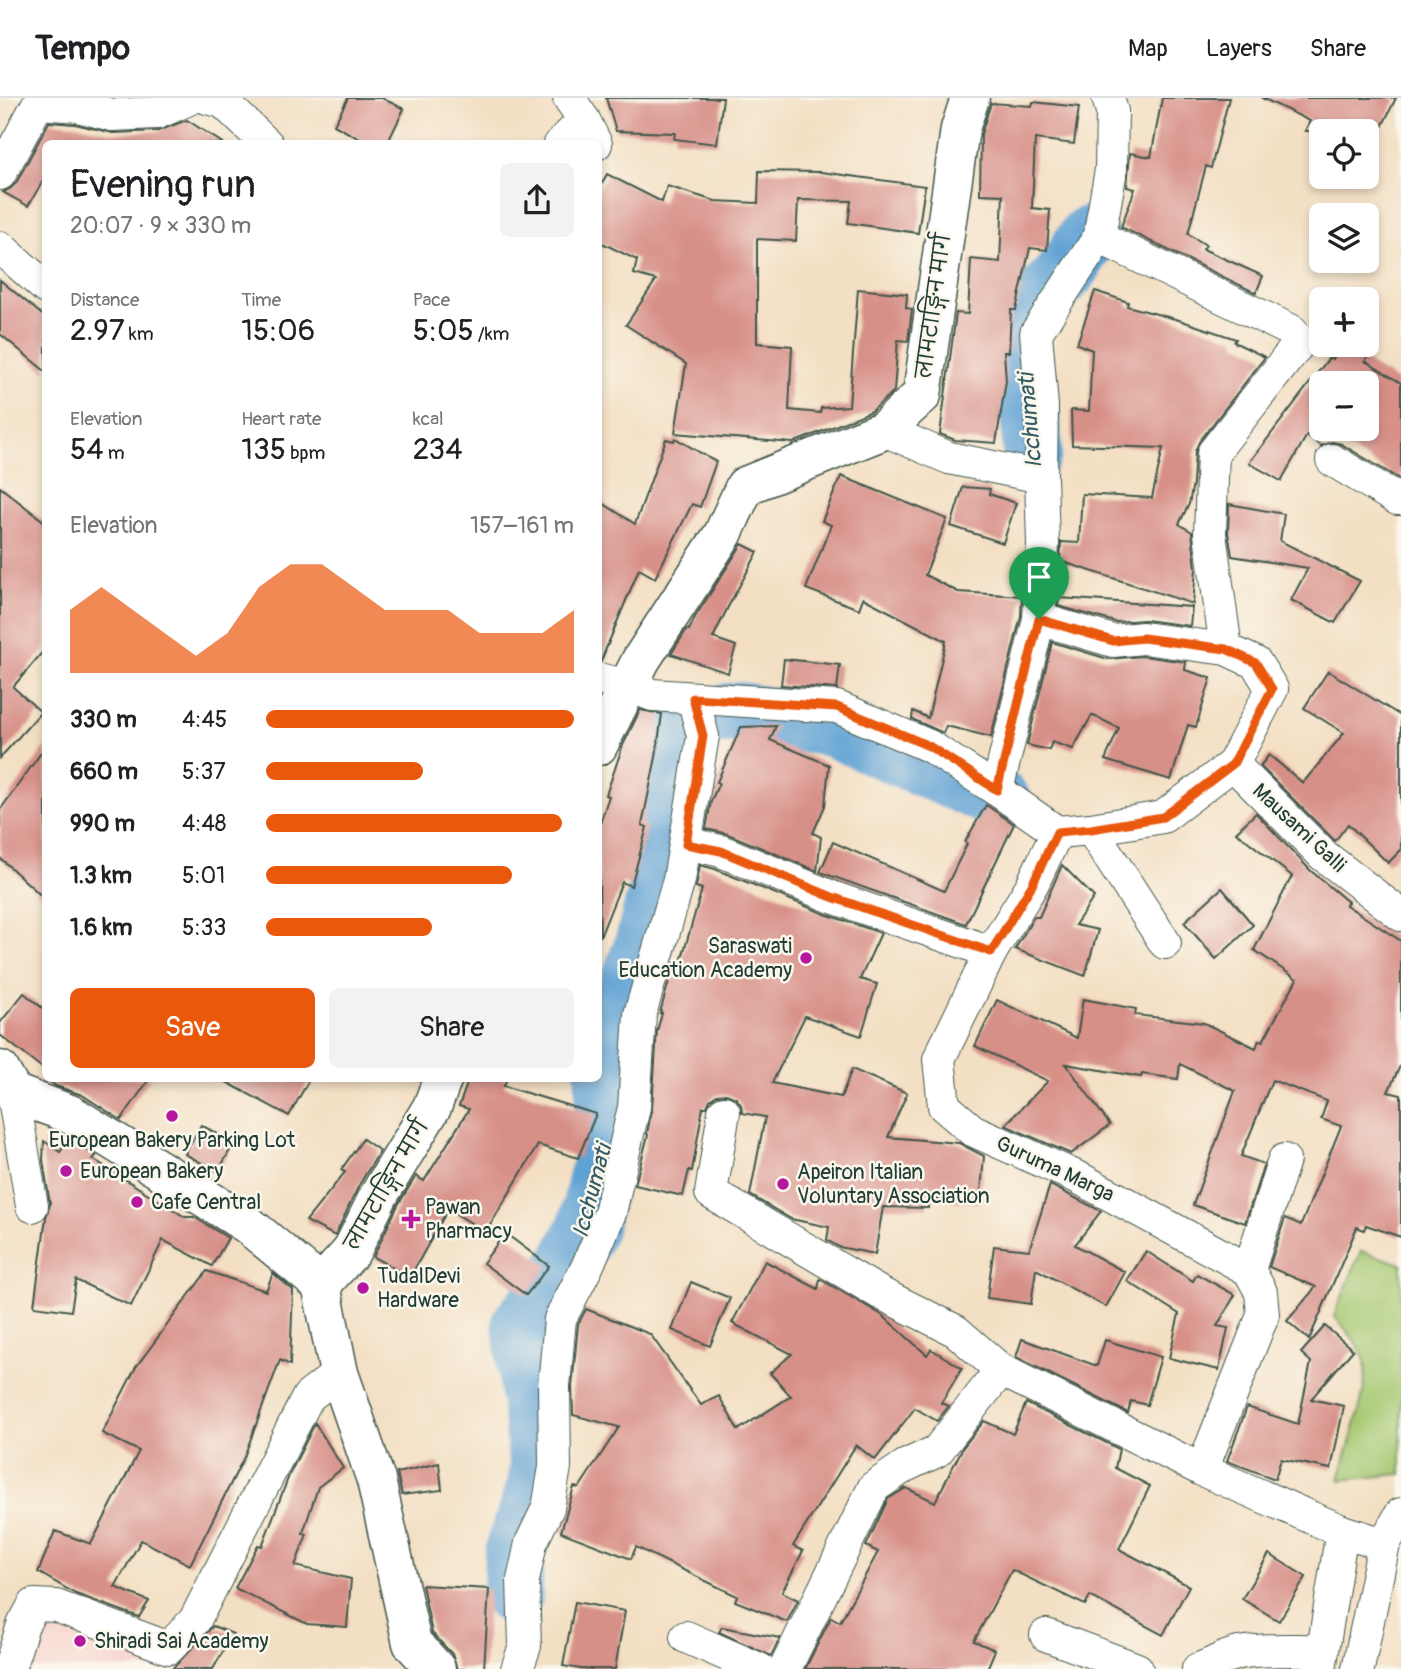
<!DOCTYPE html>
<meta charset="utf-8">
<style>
body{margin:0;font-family:Pangolin,"Playpen Sans Deva",sans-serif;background:#f2f2f2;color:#202124;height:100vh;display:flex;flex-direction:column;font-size:26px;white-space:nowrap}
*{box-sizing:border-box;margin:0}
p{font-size:23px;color:#757577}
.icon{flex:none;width:38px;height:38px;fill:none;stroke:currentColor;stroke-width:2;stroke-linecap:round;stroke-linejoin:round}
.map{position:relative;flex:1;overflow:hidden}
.side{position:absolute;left:42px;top:42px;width:560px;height:942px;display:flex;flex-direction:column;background:#fff;border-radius:10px;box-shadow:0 4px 10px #0003}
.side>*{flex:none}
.tools{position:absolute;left:1309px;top:21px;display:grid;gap:14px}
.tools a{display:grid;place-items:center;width:70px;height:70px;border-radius:10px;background:#fff;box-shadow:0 4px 10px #0003;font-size:35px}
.pin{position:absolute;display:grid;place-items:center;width:60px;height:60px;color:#fff;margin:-72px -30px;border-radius:50% 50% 50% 0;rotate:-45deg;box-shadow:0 0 7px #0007}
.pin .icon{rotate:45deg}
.round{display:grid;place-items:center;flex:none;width:74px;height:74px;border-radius:10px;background:#f2f2f2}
.overview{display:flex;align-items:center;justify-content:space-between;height:119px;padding:0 28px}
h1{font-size:38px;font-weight:600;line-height:52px}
.figures{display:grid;grid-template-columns:repeat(3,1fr);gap:10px;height:119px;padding:7px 28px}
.figures div{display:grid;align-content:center}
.figures b{font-size:30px;font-weight:600}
.figures small{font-size:19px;font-weight:400}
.figures p{font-size:19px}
.chart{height:196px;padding:14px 28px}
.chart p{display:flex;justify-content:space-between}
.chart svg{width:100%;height:126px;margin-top:7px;fill:#ea580c;opacity:.7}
.action{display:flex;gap:14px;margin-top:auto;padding:14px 28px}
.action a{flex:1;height:80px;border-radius:10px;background:#ea580c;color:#fff;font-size:28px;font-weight:600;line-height:80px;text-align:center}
.action a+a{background:#f2f2f2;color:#202124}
ul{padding:0 28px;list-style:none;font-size:23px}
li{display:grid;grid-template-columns:112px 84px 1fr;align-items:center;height:52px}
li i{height:18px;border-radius:9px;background:#ea580c}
header{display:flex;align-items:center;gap:42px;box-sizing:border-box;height:98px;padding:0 35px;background:#fff;border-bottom:2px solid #e0e0e0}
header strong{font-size:33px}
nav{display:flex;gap:38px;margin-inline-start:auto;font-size:24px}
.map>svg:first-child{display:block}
.built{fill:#f7d0cb}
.green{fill:#a6c871;stroke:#628252;stroke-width:2}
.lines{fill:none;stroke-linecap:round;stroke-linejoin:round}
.river{stroke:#60a2d4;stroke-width:60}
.building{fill:#d79088;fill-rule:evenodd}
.street-casing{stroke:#3f5549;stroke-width:34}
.secondary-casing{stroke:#3f5549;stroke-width:41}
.street{stroke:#fff;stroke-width:32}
.secondary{stroke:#fff;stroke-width:38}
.route-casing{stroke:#fff;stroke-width:14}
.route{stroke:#ea580c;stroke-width:9}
.poi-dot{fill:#b5179e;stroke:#fbf7ec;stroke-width:2.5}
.labels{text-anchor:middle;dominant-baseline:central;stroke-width:5;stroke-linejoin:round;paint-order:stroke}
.street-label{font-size:21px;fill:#1f3d34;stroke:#fbf7ec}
.poi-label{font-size:21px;fill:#1f3d34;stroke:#fbf7ec;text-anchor:start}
.water-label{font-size:23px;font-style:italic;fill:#325b64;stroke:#fbf7ec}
</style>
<header>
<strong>Tempo</strong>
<nav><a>Map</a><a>Layers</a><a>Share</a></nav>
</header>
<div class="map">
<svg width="1401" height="1571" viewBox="0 0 1401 1571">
<rect width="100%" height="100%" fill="#fbf7ec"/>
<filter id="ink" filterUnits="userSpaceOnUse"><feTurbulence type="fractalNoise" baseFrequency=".0143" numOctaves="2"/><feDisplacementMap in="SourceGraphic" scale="14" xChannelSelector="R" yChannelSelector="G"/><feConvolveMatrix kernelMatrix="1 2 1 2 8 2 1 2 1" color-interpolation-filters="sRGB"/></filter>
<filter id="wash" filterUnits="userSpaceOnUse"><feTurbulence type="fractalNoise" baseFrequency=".00686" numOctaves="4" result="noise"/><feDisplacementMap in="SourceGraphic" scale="28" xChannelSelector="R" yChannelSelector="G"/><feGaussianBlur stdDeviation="1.57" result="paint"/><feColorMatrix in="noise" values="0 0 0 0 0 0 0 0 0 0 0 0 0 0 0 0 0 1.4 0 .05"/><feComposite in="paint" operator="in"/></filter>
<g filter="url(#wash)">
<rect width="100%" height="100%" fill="#f3dfc3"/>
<polygon class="built" points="56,1515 178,1571 30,1571"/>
<path class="green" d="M1361,1153L1401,1166V1376L1339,1382C1347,1351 1369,1294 1365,1263C1363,1250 1343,1228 1334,1218Z"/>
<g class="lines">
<g class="river">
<polyline points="1032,354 1031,325 1022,262 1020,227 1031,211 1066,174 1088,138"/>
<polyline points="725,616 738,614 832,629 1001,703"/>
<polyline points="513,1497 514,1455 537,1388 539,1368 522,1226 567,1169 587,1130 607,1043 604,963 645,843 670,747 685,623"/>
</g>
</g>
<g id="blocks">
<g class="building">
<polygon points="348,0 382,0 404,11 387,46 369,46 334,27"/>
<polygon points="606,0 723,0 717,46 674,41 675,35 616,33"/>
<polygon points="1162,0 1229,0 1211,70 1206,68 1188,136 1206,147 1203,151 1263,178 1256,195 1121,129 1135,91 1127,89 1130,55 1151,59"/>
<polygon points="1262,0 1396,0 1377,39 1344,23 1340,33 1305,33 1310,23"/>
<polygon points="1033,4 1079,9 1074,46 1035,41 1032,110 1050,112 1047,152 1030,150 1016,212 1011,212 1009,254 1004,254 1006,283 996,345 955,342 940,336 956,215 968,216 971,161 1000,164 1003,97 980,96 981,36 991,5 1032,8"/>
<polygon points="187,22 224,46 46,46 46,78 28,108 3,94 10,91 16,85 49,24 75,26 113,35 158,33"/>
<polygon points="759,73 821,74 925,88 918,135 848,125 851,103 798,102 796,143 757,141 757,245 792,248 789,312 820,315 821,310 849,308 858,191 907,196 906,210 912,211 908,243 898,242 894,293 872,313 793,345 675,335 686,266 626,227 656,182 634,176 637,162 598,143 598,93 607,76 662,104 667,88 715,103 758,105"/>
<polygon points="0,182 46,220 46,274 0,236"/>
<polygon points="1095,193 1128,204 1127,208 1179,222 1236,241 1234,244 1265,259 1199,344 1195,354 1193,386 1189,406 1179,426 1192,434 1196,471 1193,506 1060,463 1061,444 1079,445 1082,396 1152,400 1163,350 1072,347 1071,312 1089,313 1092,252 1077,246"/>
<path d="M1339,247H1375L1365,263L1401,285V382L1341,346L1332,344L1321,348L1307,337L1281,383L1249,365L1329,260L1333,261ZM1321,285H1367V331H1321Z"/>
<polygon points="675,340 716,364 700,409 692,406 655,480 639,471 601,563 598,563 598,402 635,426 666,341 674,343"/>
<polygon points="841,378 947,421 925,477 958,494 1022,498 1021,518 991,639 946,628 943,635 912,621 913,613 928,620 946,543 863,500 859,511 806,491 831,427 822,423"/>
<polygon points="0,389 46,425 46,550 13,589 41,614 0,660"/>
<polygon points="963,389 990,391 989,396 1016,405 1003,445 951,428"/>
<polygon points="1229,406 1284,416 1280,443 1360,483 1335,525 1291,502 1308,470 1232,458 1228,435"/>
<polygon points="742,446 758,454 728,509 713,540 736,548 728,575 671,556 687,531 689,532 695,519"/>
<polygon points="1059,500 1192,509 1190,528 1145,522 1115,524 1058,508"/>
<polygon points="1052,544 1108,561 1143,558 1186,564 1185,572 1211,580 1196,629 1188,627 1171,682 1105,662 1119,630 1092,617 1073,651 1052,644 1049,652 1027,647"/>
<polygon points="784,561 840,567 837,591 781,587"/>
<polygon points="1328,573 1401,618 1401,752 1388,765 1348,726 1335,743 1260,668 1269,657 1303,685 1344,635 1304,610"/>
<polygon points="640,612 662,616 656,659 642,727 647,729 631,788 622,784 600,839 598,732 609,698 606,697 623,647"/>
<polygon points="776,628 770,642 829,667 825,708 813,735 821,739 817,773 728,736 706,731 711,703 719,685 717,684 741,629"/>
<polygon points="46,648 46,802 0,760 0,712"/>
<polygon points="986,707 1014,726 966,826 820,774 833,744 944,793 967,746 965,744"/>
<polygon points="1256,715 1311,773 1348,804 1346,807 1401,843 1401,966 1388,994 1401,997 1401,1139 1366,1127 1364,1132 1357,1129 1309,1242 1287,1223 1316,1189 1269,1169 1285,1120 1301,1127 1341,1028 1321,1021 1327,1003 1272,982 1241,1058 1264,1066 1245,1125 1193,1107 1235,993 1180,966 1178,981 1142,976 1141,979 1066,966 1110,1027 1071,1056 1005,1027 1048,983 975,948 997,902 1077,940 1083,901 1136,911 1135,917 1204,925 1256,950 1259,942 1263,943 1297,881 1254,852 1292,778 1236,734"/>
<polygon points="700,767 715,771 825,816 881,835 860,881 877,886 861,938 805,918 772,985 841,999 852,971 907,995 888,1039 959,1045 984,1058 980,1105 928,1101 928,1110 883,1109 875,1156 839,1149 827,1142 829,1129 791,1121 750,1097 765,1019 742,1015 741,1007 736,1000 726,996 717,997 710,1002 707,1009 703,1009 692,1073 689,1072 683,1098 635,1087 648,1037 647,1036 652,1010 657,933 662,915 660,915 674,865 680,867 702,791 696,789"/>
<polygon points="1062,767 1094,799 1075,827 1098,832 1085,878 1015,851 1034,819 1039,819"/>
<polygon points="1222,790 1253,827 1216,861 1184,824"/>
<polygon points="24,895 46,913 46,973 0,937 0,925"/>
<polygon points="45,980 150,980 121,1022 82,997 56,988"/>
<polygon points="219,980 310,980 289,1018"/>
<polygon points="469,980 507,980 504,988 596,1016 578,1060 538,1047 486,1134 448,1111 410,1179 373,1159 398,1107 416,1078 424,1083 469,1011 459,1008"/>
<polygon points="201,1027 234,1045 218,1074 185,1056"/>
<polygon points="69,1041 96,1058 93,1061 185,1119 194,1119 228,1140 212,1168 163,1142 131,1208 76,1182 71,1213 34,1208 46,1119 50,1106 43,1062 44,1043 60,1054"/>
<polygon points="363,1041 380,1053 359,1087 335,1138 306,1123 345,1074 341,1072"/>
<polygon points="1050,1087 1101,1113 1075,1147 1125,1174 1106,1209 1036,1171 1031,1206 987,1200 994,1148 1029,1152"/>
<polygon points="505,1135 549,1168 526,1197 483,1165"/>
<polygon points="1146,1153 1193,1183 1197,1176 1235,1197 1217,1228 1228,1230 1219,1272 1169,1260 1179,1216 1127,1183"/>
<polygon points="765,1163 818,1191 820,1181 882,1217 927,1257 931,1251 962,1270 941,1305 949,1308 937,1323 915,1310 875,1362 856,1347 793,1448 803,1453 782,1494 798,1502 787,1524 735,1503 737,1498 636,1449 631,1461 561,1434 574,1389 579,1390 619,1329 573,1317 572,1289 578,1226 586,1211 650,1236 701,1307 719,1298 738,1332 791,1298 770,1275 792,1256 732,1225"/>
<polygon points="207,1173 266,1193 273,1175 293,1192 290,1267 280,1262 244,1359 190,1467 141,1442 115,1489 149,1503 139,1519 76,1496 38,1474 55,1433 91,1446 139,1353 102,1335 136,1269"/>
<polygon points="691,1184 730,1200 710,1248 672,1232"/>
<polygon points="1325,1228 1353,1252 1311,1301 1344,1308 1331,1371 1281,1361 1275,1381 1227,1363 1247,1309 1298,1326 1311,1264 1301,1255"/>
<polygon points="1022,1241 1097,1268 1105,1242 1161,1259 1147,1307 1131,1303 1128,1315 1016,1259"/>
<polygon points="1026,1305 1119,1351 1115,1370 1150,1388 1119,1451 1189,1488 1163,1537 1090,1498 1085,1507 1012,1472 974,1543 995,1552 987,1571 805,1571 831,1519 840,1524 878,1454 866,1448 888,1401 906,1390 935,1404 963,1349 984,1323 1013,1336"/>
<polygon points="315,1325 343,1370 318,1389 303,1435 307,1436 295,1468 351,1481 347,1529 307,1526 235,1490 258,1447 262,1448 290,1375"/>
<polygon points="439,1365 442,1392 402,1397 397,1375"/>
<polygon points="1269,1456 1306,1479 1279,1523 1242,1501"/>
<polygon points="422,1487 489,1491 484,1571 457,1571 452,1556 432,1535"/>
<polygon points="575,1504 625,1513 615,1571 581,1571 563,1568"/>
<polygon points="213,1528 233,1536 213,1571 172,1571"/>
<polygon points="722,1529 780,1540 771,1558 719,1534"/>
</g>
</g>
</g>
<g filter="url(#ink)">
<use href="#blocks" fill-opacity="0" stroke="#3f5549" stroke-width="2"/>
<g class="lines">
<g class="street-casing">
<g id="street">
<polyline points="207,0 223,4 267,46"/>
<polyline points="569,0 584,22 596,46"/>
<polyline points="40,5 78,8 112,17 157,15 191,0"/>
<polyline points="560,46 584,22"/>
<polyline points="0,76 41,0"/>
<polyline points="1099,139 1292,233 1296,239 1298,247 1213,355 1210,436 1226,551"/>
<polyline points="0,149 46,190"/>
<polyline points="884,332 949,360 1041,379"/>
<polyline points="1332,362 1397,401 1401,401"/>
<polyline points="1039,521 1113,543 1143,540 1226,551 1256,565 1272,591 1233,666 1163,719 1091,731"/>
<polyline points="598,581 630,588 652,597 837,609 929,648 997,692 1057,734 1091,731 1165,845"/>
<polyline points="1233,666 1323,757 1401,817"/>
<polyline points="997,692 1039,521 1043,446 1041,379 1042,308 1036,235 1099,139 1111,72 1112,13 1108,0"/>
<polyline points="1057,734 1032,787 991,854 939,961 944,1008 972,1032 1079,1080 1249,1172 1261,1194 1263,1217 1202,1372"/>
<polyline points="686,745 721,753 832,799 991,854"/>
<polyline points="13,995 32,1108"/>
<polyline points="724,1014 711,1095 880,1195 956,1233 1001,1272 1202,1372 1342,1433 1384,1446"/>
<polyline points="1249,1172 1284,1062"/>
<polyline points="1046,1537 1137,1571"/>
<polyline points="686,1539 759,1571"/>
<polyline points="9,1571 23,1527 34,1507 56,1508 169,1550 195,1522 308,1299 339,1275"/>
<polyline points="517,1571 525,1548 523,1482 531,1445 548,1410 555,1369 554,1288 560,1221 587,1169 610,1115 634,1009 640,916 679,782 703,638 693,600"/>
<polyline points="785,1571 874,1389 905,1368 937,1353 1001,1272"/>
<path d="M1198,1571C1212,1567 1224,1558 1239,1555C1265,1550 1295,1553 1322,1552"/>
<polyline points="1320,1571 1342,1433"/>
<polyline points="1358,1571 1384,1446 1401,1416"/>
</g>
</g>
<g class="secondary-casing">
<g id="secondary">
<polyline points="598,648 641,562 723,436 745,388 884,332 922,297 960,31 970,0"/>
<polyline points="0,972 13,995 70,1016 247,1126 321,1187 339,1275 376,1382 412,1545 436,1571"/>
<polyline points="321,1187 351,1154 379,1097 432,1009 443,980"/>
</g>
</g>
<use href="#street" class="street"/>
<use href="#secondary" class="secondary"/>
</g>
</g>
<g class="lines" filter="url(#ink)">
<g class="route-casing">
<polygon id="route" points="1039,521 1113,543 1143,540 1226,551 1256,565 1272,591 1233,666 1163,719 1091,731 1057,734 1032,787 991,854 832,799 721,753 686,746 703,638 693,600 837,609 929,648 997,692"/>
</g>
<use href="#route" class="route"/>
</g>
<g class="poi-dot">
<circle cx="806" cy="860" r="7"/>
<circle cx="172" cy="1018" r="7"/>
<circle cx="66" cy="1073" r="7"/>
<circle cx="783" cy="1086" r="7"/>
<circle cx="137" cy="1104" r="7"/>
<path d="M407.5 1110.5h7v7h7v7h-7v7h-7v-7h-7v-7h7z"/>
<circle cx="363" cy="1190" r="7"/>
<circle cx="80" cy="1543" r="7"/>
</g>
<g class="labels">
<g class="street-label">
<text transform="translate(934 208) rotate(-82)">लामटाङ्गिन मार्ग</text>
<text transform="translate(1299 730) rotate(43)">Mausami Galli</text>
<text transform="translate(1055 1071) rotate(25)">Guruma Marga</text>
<text transform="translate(387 1087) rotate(-60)">लामटाङ्गिन मार्ग</text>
</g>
<g class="poi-label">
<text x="792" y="848" text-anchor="end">Saraswati<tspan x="792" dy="24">Education Academy</tspan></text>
<text x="172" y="1042" text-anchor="middle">European Bakery Parking Lot</text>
<text x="80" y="1073">European Bakery</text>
<text x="797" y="1074">Apeiron Italian<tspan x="797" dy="24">Voluntary Association</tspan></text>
<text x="151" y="1104">Cafe Central</text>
<text x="425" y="1109">Pawan<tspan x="425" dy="24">Pharmacy</tspan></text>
<text x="377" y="1178">TudalDevi<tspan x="377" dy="24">Hardware</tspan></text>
<text x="94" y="1543">Shiradi Sai Academy</text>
</g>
<g class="water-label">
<text transform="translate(1030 323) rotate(-95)">Icchumati</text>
<text transform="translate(592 1093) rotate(-75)">Icchumati</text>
</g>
</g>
</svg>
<div class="tools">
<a><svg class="icon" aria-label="locate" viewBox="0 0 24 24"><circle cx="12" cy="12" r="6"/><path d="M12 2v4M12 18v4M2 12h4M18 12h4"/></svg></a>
<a><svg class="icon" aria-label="layers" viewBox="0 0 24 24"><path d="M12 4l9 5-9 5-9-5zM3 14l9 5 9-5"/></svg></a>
<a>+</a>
<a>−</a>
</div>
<div class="pin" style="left:1039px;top:521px;background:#1e9e55"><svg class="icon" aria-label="arrive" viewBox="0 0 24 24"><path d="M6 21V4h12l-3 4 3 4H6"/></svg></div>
<section class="side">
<div class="overview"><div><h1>Evening run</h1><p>20:07 · 9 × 330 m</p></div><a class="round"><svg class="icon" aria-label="share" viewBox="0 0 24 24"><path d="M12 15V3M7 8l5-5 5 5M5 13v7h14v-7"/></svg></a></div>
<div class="figures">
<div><p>Distance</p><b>2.97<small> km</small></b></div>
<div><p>Time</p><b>15:06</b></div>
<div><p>Pace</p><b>5:05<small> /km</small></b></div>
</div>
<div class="figures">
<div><p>Elevation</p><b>54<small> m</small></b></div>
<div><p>Heart rate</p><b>135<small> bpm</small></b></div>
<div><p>kcal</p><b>234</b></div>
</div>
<div class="chart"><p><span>Elevation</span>157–161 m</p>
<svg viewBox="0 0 160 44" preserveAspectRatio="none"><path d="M0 44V22L10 14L20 22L30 30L40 38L50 30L60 14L70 6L80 6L90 14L100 22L110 22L120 22L130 30L140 30L150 30L160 22V44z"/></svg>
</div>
<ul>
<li><b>330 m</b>4:45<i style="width:100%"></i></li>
<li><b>660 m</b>5:37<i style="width:51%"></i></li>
<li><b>990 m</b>4:48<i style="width:96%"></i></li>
<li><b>1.3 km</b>5:01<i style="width:80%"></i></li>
<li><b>1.6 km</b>5:33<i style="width:54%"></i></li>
</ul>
<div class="action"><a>Save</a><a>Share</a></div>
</section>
</div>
